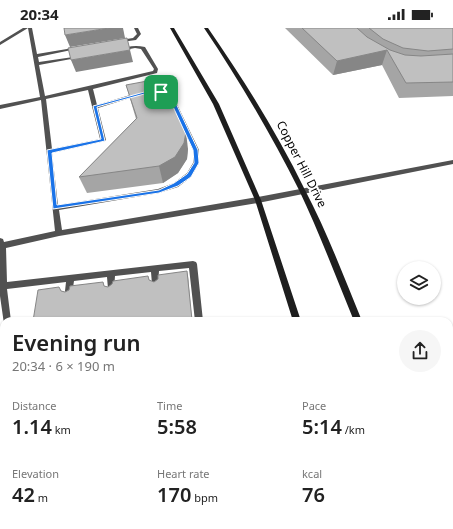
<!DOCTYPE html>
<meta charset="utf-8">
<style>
body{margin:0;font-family:"Noto Sans",sans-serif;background:#f6f6f6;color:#222;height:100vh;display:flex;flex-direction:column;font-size:15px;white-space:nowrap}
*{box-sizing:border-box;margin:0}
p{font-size:13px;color:#767676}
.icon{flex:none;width:22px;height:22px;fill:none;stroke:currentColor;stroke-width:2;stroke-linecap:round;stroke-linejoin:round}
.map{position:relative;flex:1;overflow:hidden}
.side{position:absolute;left:0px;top:289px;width:453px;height:212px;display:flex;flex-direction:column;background:#fff;border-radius:12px 12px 0 0;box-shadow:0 1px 3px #0004}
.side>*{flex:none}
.tools{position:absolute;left:397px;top:233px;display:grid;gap:8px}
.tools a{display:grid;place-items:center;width:44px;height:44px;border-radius:50%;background:#fff;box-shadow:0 1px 3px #0004;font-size:20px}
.pin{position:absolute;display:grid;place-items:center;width:34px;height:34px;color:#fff;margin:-17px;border-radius:8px;box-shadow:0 2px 6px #0006}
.round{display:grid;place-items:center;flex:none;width:42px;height:42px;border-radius:21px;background:#f6f6f6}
.summary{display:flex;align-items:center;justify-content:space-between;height:68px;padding:0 12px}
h1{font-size:22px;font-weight:600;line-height:30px}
.figures{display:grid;grid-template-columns:repeat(3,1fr);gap:6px;height:68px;padding:4px 12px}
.figures div{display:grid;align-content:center}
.figures b{font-size:20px;font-weight:600}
.figures small{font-size:11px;font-weight:400}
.figures p{font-size:11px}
.status{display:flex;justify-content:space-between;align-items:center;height:28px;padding:0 20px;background:#fff;direction:ltr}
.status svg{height:11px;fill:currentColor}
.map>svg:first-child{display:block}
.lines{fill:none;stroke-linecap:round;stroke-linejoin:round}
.lane{fill:#515151;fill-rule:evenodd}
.street{fill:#515151;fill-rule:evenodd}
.secondary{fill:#1e1e1e;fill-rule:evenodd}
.wall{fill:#a5a5a5}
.shaded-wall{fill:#868686}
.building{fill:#c0c0c0;stroke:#868686}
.route{fill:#1a73e8;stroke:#fff;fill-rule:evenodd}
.labels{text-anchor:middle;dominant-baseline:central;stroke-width:4;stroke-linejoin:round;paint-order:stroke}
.street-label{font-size:12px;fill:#000;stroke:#fff}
</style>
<div class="status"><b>20:34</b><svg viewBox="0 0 49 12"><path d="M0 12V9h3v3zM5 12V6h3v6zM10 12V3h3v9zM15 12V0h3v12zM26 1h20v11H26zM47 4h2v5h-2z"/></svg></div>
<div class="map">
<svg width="453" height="501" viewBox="0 0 453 501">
<rect width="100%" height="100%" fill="#fff"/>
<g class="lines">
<g class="lane">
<path d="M23,0H32L37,26L79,19L81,20L38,29L39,34L80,28L82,29L39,37L45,68L153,43L154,41L141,21L135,20L119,23V22C127,18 136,17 145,19L158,41L157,45L93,61L97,77L140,64L143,66L98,80L106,112L105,113L52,125L58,177L158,161L174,155L187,145L193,135V122L169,70L157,65V63H161L173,68L199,122V135L191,149L178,159L159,165L59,182L62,202L258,169L261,172L258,175L59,208L6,220L7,254L193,233L196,234L197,236L203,293H195L189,240L159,243L158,256L155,258L152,256L151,244L115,248L114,261L111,262L108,261L107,249L74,253L72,266L69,267L66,266L65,263L66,254L7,261L11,293H4V296L0,268V210L3,211L4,214L55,203L41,72L0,81V77L40,69L28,0L0,17V14ZM88,62L100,111L52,121L46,71Z"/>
<polygon points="134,0 138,0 141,6 136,12 114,15 114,13 133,10 137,6"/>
<polygon points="10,497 24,497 26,501 12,501"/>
</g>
<polygon class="street" points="453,132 453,136 258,175 255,172 258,169"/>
<g class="secondary">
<polygon points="170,0 174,0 219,76 261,172 301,293 293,293 255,172 213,76"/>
<path d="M204,0H208C244,52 277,105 305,162C327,204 344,249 362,293H354C336,249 319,204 299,162C271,106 239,52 204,0Z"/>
<polygon points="334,497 346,497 347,501 335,501"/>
<polygon points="421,497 433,497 435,501 423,501"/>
</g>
</g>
<g class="wall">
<polygon points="285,0 453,0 453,68 399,70 382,37 333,47"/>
<polygon points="126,57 188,121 187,131 178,145 163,155 87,165 79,149 136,91"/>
</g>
<g class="shaded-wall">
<polygon points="109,0 123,0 125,10 70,19 65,7"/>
<polygon points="130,22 133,34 76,44 71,32"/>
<polygon points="387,22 382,37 333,47 337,33"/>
<polygon points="186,104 188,121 187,131 178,145 163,155 159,138"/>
<polygon points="187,243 188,248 192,293"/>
<polygon points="177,497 183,497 184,501 178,501"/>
</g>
<g class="building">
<polygon points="64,0 109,0 65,7"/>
<polygon points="302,0 357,0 367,9 390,22 405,27 421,28 453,26 453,54 406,55 387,22 337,33"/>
<polygon points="369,0 453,0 453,21 428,23 403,20 383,11"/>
<polygon points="127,10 130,22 71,32 68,20"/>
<polygon points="158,51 160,52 186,104 184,115 175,129 159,138 79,149 137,90 126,57"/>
<polygon points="187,243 192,292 185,293 33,293 38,262 59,259 61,263 65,264 69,262 70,258 103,254 104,258 108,259 112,256 113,253 148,248 149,252 154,254 158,251 158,247"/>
<polygon points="4,441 4,472 0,473 0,465"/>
<polygon points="24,497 177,497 178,501 24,501"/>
</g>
<path class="route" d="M161,62L173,69L198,122L199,135L191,149L178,158L159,165L53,181L47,122L101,111L93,78L148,63ZM148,65H160L169,70L193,122L194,135L187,146L174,155L159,162L57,177L52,125L105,113L97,79Z"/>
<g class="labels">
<g class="street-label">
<text transform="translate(302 136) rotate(63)">Copper Hill Drive</text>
</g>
</g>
</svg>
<div class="tools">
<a><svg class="icon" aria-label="layers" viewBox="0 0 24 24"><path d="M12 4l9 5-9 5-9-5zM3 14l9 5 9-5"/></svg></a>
</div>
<div class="pin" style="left:161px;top:64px;background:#1e9e55"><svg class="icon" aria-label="arrive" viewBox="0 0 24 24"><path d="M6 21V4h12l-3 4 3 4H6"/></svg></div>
<section class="side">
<div class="summary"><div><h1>Evening run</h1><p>20:34 · 6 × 190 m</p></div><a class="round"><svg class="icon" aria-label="share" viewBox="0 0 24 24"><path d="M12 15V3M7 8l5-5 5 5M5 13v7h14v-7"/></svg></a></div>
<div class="figures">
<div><p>Distance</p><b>1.14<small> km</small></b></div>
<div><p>Time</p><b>5:58</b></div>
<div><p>Pace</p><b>5:14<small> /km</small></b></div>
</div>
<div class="figures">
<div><p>Elevation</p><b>42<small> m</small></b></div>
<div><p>Heart rate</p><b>170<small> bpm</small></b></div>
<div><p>kcal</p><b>76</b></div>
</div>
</section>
</div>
